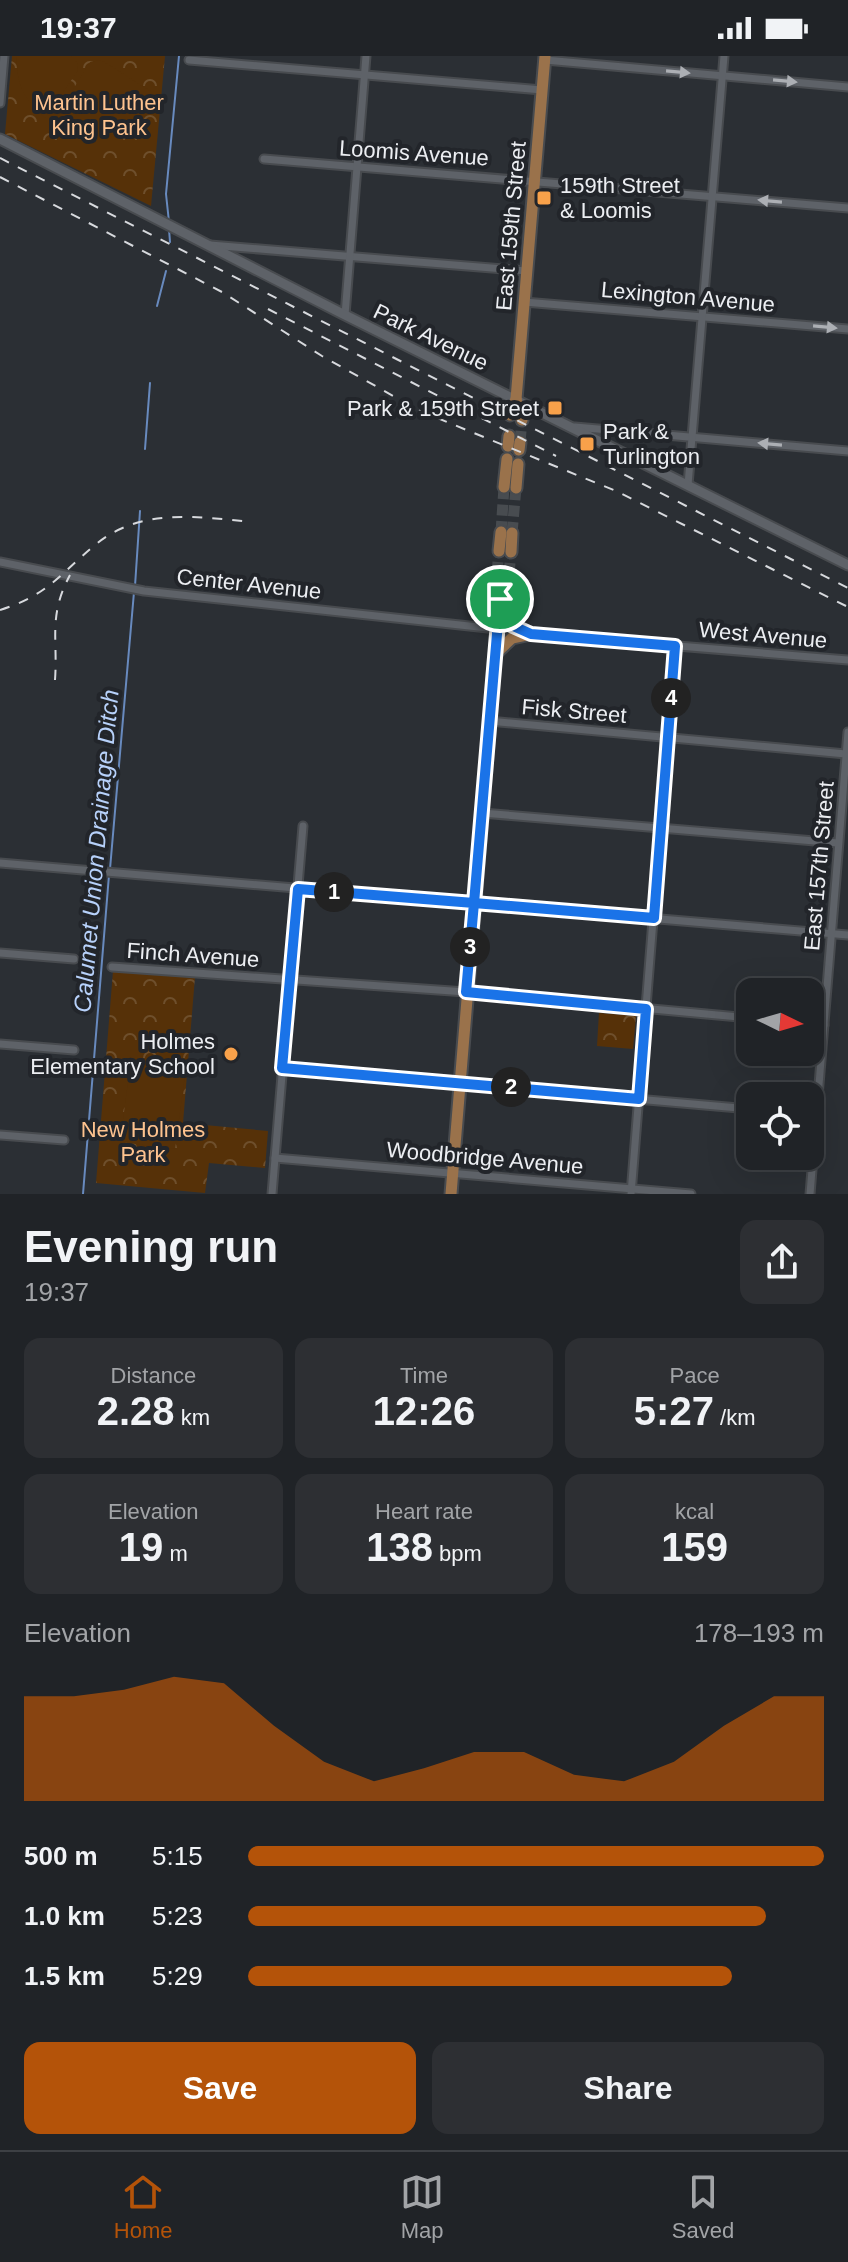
<!DOCTYPE html>
<meta charset="utf-8">
<style>
body{margin:0;font-family:Helvetica,sans-serif;background:#2d2f33;color:#f1f3f6;height:100vh;display:flex;flex-direction:column;font-size:30px;white-space:nowrap}
*{box-sizing:border-box;margin:0}
p{font-size:26px;color:#a2a4a7}
.icon{flex:none;width:44px;height:44px;fill:none;stroke:currentColor;stroke-width:2;stroke-linecap:round;stroke-linejoin:round}
.map{position:relative;height:1138px;overflow:hidden}
.panel{display:flex;flex-direction:column;background:#202327;flex:1}
.panel>*{flex:none}
.needle{width:52px;rotate:95deg}
.fabs{position:absolute;left:736px;top:922px;display:grid;gap:16px}
.fabs a{display:grid;place-items:center;width:88px;height:88px;border-radius:16px;background:#202327;box-shadow:0 8px 32px #0002,0 0 0 2px #3d4044;font-size:40px}
.pin{position:absolute;display:grid;place-items:center;width:68px;height:68px;color:#fff;margin:-34px;border:4px solid #fff;border-radius:50%;box-shadow:0 2px 8px #0007}
.km{position:absolute;width:40px;height:40px;margin:-20px;border-radius:50%;background:#222;color:#fff;font-size:22px;line-height:40px;text-align:center}
.round{display:grid;place-items:center;flex:none;width:84px;height:84px;border-radius:16px;background:#2d2f33}
.headline{display:flex;align-items:center;justify-content:space-between;height:136px;padding:0 24px}
h1{font-size:44px;font-weight:700;line-height:60px}
.figures{display:grid;grid-template-columns:repeat(3,1fr);gap:12px;height:136px;padding:8px 24px}
.figures div{display:grid;align-content:center;border-radius:16px;background:#2d2f33;text-align:center}
.figures b{font-size:40px;font-weight:700}
.figures small{font-size:22px;font-weight:400}
.figures p{font-size:22px}
.chart{height:224px;padding:16px 24px}
.chart p{display:flex;justify-content:space-between}
.chart svg{width:100%;height:144px;margin-top:8px;fill:#b45309;opacity:.7}
.cta{display:flex;gap:16px;margin-top:auto;padding:16px 24px}
.cta a{flex:1;height:92px;border-radius:16px;background:#b45309;color:#fff;font-size:32px;font-weight:700;line-height:92px;text-align:center}
.cta a+a{background:#2d2f33;color:#f1f3f6}
ul{padding:0 24px;list-style:none;font-size:26px}
li{display:grid;grid-template-columns:128px 96px 1fr;align-items:center;height:60px}
li i{height:20px;border-radius:10px;background:#b45309}
.status{display:flex;justify-content:space-between;align-items:center;height:56px;padding:0 40px;background:#202327;direction:ltr}
.status svg{height:22px;fill:currentColor}
.tabs{display:flex;justify-content:space-around;align-items:center;height:112px;border-top:2px solid #3d4044;background:#202327;font-size:22px;color:#a2a4a7}
.tabs a{display:grid;justify-items:center;gap:4px}
.tabs .on{color:#b45309}
.map>svg:first-child{display:block}
.park{fill:url(#park-crowns)}
.pitch{fill:#563108}
.lines{fill:none;stroke-linecap:round;stroke-linejoin:round}
.stream{stroke:#688abe;stroke-width:2}
.primary-tunnel{stroke:#484c50;stroke-width:11;stroke-dasharray:11 5.5;stroke-linecap:butt}
.minor-casing{stroke:#484b4f;stroke-width:11}
.tertiary-casing{stroke:#484b4f;stroke-width:13}
.primary-casing{stroke:#484b4f;stroke-width:15}
.minor{stroke:#5e6268;stroke-width:7}
.tertiary{stroke:#5e6268;stroke-width:9}
.primary{stroke:#9a724b;stroke-width:11}
.rail{stroke:#d7d9dd;stroke-width:2;stroke-dasharray:10 10;stroke-linecap:butt}
.oneway{fill:#acafb4}
.route-casing{stroke:#fff;stroke-width:16}
.route{stroke:#1a73e8;stroke-width:10}
.poi-dot{fill:#f8a14a;stroke:#22252a;stroke-width:3}
.labels{text-anchor:middle;dominant-baseline:central;stroke-width:8;stroke-linejoin:round;paint-order:stroke}
.park-label{font-size:22px;fill:#fec38f;stroke:#22252a}
.street-label{font-size:22px;fill:#eceef2;stroke:#22252a}
.poi-label{font-size:22px;fill:#eceef2;stroke:#22252a;text-anchor:start}
.water-label{font-size:24px;font-style:italic;fill:#b7d1fa;stroke:#22252a}
</style>
<div class="status"><b>19:37</b><svg viewBox="0 0 49 12"><path d="M0 12V9h3v3zM5 12V6h3v6zM10 12V3h3v9zM15 12V0h3v12zM26 1h20v11H26zM47 4h2v5h-2z"/></svg></div>
<div class="map">
<svg width="848" height="1138" viewBox="0 0 848 1138">
<defs>
<pattern id="park-crowns" width="20" height="18" patternUnits="userSpaceOnUse" patternTransform="scale(2)"><rect width="20" height="18" fill="#563108"/><path d="M2 6a3 3 0 1 1 6 0M12 15a3 3 0 1 1 6 0" fill="none" stroke="#6e4f2c"/></pattern>
</defs>
<rect width="100%" height="100%" fill="#2b2f34"/>
<g class="park">
<polygon points="12,0 165,0 151,150 5,78"/>
<polygon points="113,915 195,921 183,1067 268,1075 265,1112 209,1107 205,1137 96,1127"/>
<polygon points="599,957 636,960 633,993 597,990"/>
</g>
<g class="pitch">
<path d="M17,0H71L78,8L77,16L45,62C24,42 16,30 17,0Z"/>
<path d="M101,4L152,36C149,45 146,58 139,65C117,89 78,79 54,64L90,6Z"/>
<polygon points="131,1004 186,1011 175,1093 120,1086"/>
</g>
<g class="lines">
<g class="stream">
<polyline points="169,166 166,138 179,0"/>
<polyline points="169,173 170,186"/>
<polyline points="157,250 166,215"/>
<polyline points="145,393 150,327"/>
<polyline points="135,530 140,455"/>
<polyline points="110,813 134,536"/>
<polyline points="83,1138 109,819"/>
</g>
<g class="primary-tunnel">
<polyline points="520,386 522,364"/>
<polyline points="501,476 504,431"/>
<polyline points="512,477 516,432"/>
<polyline points="497,517 499,495"/>
<polyline points="509,518 511,496"/>
</g>
<g class="minor-casing">
<g id="minor">
<polyline points="189,4 542,34"/>
<polyline points="545,4 848,31"/>
<polyline points="0,47 4,0"/>
<polyline points="264,103 848,152"/>
<polyline points="210,189 527,215"/>
<polyline points="524,246 848,273"/>
<polyline points="345,259 366,0"/>
<polyline points="575,371 848,395"/>
<polyline points="688,429 724,0"/>
<polyline points="0,506 144,535 497,573"/>
<polyline points="531,578 848,604"/>
<polyline points="489,665 846,698"/>
<polyline points="482,757 838,787"/>
<polyline points="0,807 848,879"/>
<polyline points="0,897 74,903"/>
<polyline points="112,911 466,936 750,962"/>
<polyline points="810,968 824,969"/>
<polyline points="0,988 74,994"/>
<polyline points="282,1012 750,1053"/>
<polyline points="0,1079 64,1084"/>
<polyline points="275,1102 691,1138"/>
<polyline points="272,1138 303,770"/>
<polyline points="631,1138 675,590"/>
<polyline points="810,1138 848,676"/>
</g>
</g>
<g class="tertiary-casing">
<polyline id="tertiary" points="0,83 345,259 848,509"/>
</g>
<g class="primary-casing">
<g id="primary">
<polyline points="516,343 522,364"/>
<polyline points="510,359 516,343 545,0"/>
<polyline points="508,390 509,380"/>
<polyline points="519,394 520,386"/>
<polyline points="504,431 507,403"/>
<polyline points="516,432 518,408"/>
<polyline points="499,495 501,476"/>
<polyline points="511,496 512,477"/>
<polyline points="501,539 509,518"/>
<polyline points="501,547 511,569 531,578"/>
<polyline points="495,598 512,582 531,578"/>
<polyline points="451,1138 500,543 497,517"/>
</g>
</g>
<use href="#minor" class="minor"/>
<use href="#tertiary" class="tertiary"/>
<use href="#primary" class="primary"/>
<g class="rail">
<polyline points="0,102 848,532"/>
<polyline points="0,121 222,236 322,300 420,355 616,435 848,551"/>
<polyline points="268,253 556,400"/>
<path d="M0,554C48,539 59,519 95,489C138,453 192,460 243,465"/>
<path d="M55,624C58,582 48,560 70,519"/>
</g>
</g>
<defs><path id="oneway-solid" d="M-6-.8H1V-3.2L6.5 0L1 3.2V.8H-6Z" transform="scale(2)"/></defs>
<g class="oneway">
<use href="#oneway-solid" transform="translate(678 16) rotate(5)"/>
<use href="#oneway-solid" transform="translate(785 25) rotate(5)"/>
<use href="#oneway-solid" transform="translate(770 145) rotate(-175)"/>
<use href="#oneway-solid" transform="translate(825 271) rotate(5)"/>
<use href="#oneway-solid" transform="translate(770 388) rotate(-175)"/>
</g>
<g class="lines">
<g class="route-casing">
<polyline id="route" points="500,543 474,847 298,833 282,1012 639,1043 646,953 466,936 474,847 654,862 675,590 531,578 511,569 500,543"/>
</g>
<use href="#route" class="route"/>
</g>
<g class="poi-dot">
<rect x="536" y="134" width="16" height="16" rx="4"/>
<rect x="547" y="344" width="16" height="16" rx="4"/>
<rect x="579" y="380" width="16" height="16" rx="4"/>
<circle cx="231" cy="998" r="8"/>
</g>
<g class="labels">
<g class="park-label">
<text x="99" y="46">Martin Luther<tspan x="99" dy="25">King Park</tspan></text>
<text x="143" y="1073">New Holmes<tspan x="143" dy="25">Park</tspan></text>
</g>
<g class="street-label">
<text transform="translate(414 97) rotate(4)">Loomis Avenue</text>
<text transform="translate(511 170) rotate(-85)">East 159th Street</text>
<text transform="translate(688 241) rotate(5)">Lexington Avenue</text>
<text transform="translate(431 281) rotate(26)">Park Avenue</text>
<text transform="translate(249 528) rotate(6)">Center Avenue</text>
<text transform="translate(763 579) rotate(5)">West Avenue</text>
<text transform="translate(574 655) rotate(5)">Fisk Street</text>
<text transform="translate(819 810) rotate(-85)">East 157th Street</text>
<text transform="translate(193 899) rotate(4)">Finch Avenue</text>
<text transform="translate(485 1102) rotate(5)">Woodbridge Avenue</text>
</g>
<g class="poi-label">
<text x="560" y="129">159th Street<tspan x="560" dy="25">&amp; Loomis</tspan></text>
<text x="539" y="352" text-anchor="end">Park &amp; 159th Street</text>
<text x="603" y="375">Park &amp;<tspan x="603" dy="25">Turlington</tspan></text>
<text x="215" y="985" text-anchor="end">Holmes<tspan x="215" dy="25">Elementary School</tspan></text>
</g>
<g class="water-label">
<text transform="translate(96 795) rotate(-85)">Calumet Union Drainage Ditch</text>
</g>
</g>
</svg>
<div class="fabs">
<a><svg class="needle" viewBox="-14 -14 28 28"><path d="M0-13l5 13h-10z" fill="#e53935"/><path d="M0 13l5-13h-10z" fill="#a2a4a7"/></svg></a>
<a><svg class="icon" aria-label="locate" viewBox="0 0 24 24"><circle cx="12" cy="12" r="6"/><path d="M12 2v4M12 18v4M2 12h4M18 12h4"/></svg></a>
</div>
<div class="pin" style="left:500px;top:543px;background:#1e9e55"><svg class="icon" aria-label="arrive" viewBox="0 0 24 24"><path d="M6 21V4h12l-3 4 3 4H6"/></svg></div>
<b class="km" style="left:334px;top:836px">1</b>
<b class="km" style="left:511px;top:1031px">2</b>
<b class="km" style="left:470px;top:891px">3</b>
<b class="km" style="left:671px;top:642px">4</b>
</div>
<section class="panel">
<div class="headline"><div><h1>Evening run</h1><p>19:37</p></div><a class="round"><svg class="icon" aria-label="share" viewBox="0 0 24 24"><path d="M12 15V3M7 8l5-5 5 5M5 13v7h14v-7"/></svg></a></div>
<div class="figures">
<div><p>Distance</p><b>2.28<small> km</small></b></div>
<div><p>Time</p><b>12:26</b></div>
<div><p>Pace</p><b>5:27<small> /km</small></b></div>
</div>
<div class="figures">
<div><p>Elevation</p><b>19<small> m</small></b></div>
<div><p>Heart rate</p><b>138<small> bpm</small></b></div>
<div><p>kcal</p><b>159</b></div>
</div>
<div class="chart"><p><span>Elevation</span>178–193 m</p>
<svg viewBox="0 0 160 44" preserveAspectRatio="none"><path d="M0 44V12L10 12L20 10L30 6L40 8L50 21L60 32L70 38L80 34L90 29L100 29L110 36L120 38L130 32L140 21L150 12L160 12V44z"/></svg>
</div>
<ul>
<li><b>500 m</b>5:15<i style="width:100%"></i></li>
<li><b>1.0 km</b>5:23<i style="width:90%"></i></li>
<li><b>1.5 km</b>5:29<i style="width:84%"></i></li>
</ul>
<div class="cta"><a>Save</a><a>Share</a></div>
</section>
<nav class="tabs">
<a class="on"><svg class="icon" aria-label="home" viewBox="0 0 24 24"><path d="M3 11l9-7 9 7M6 9v11h12V9"/></svg>Home</a>
<a><svg class="icon" aria-label="map" viewBox="0 0 24 24"><path d="M3 6l6-2 6 2 6-2v14l-6 2-6-2-6 2zM9 4v14M15 6v14"/></svg>Map</a>
<a><svg class="icon" aria-label="saved" viewBox="0 0 24 24"><path d="M7 4h10v16l-5-4-5 4z"/></svg>Saved</a>
</nav>
